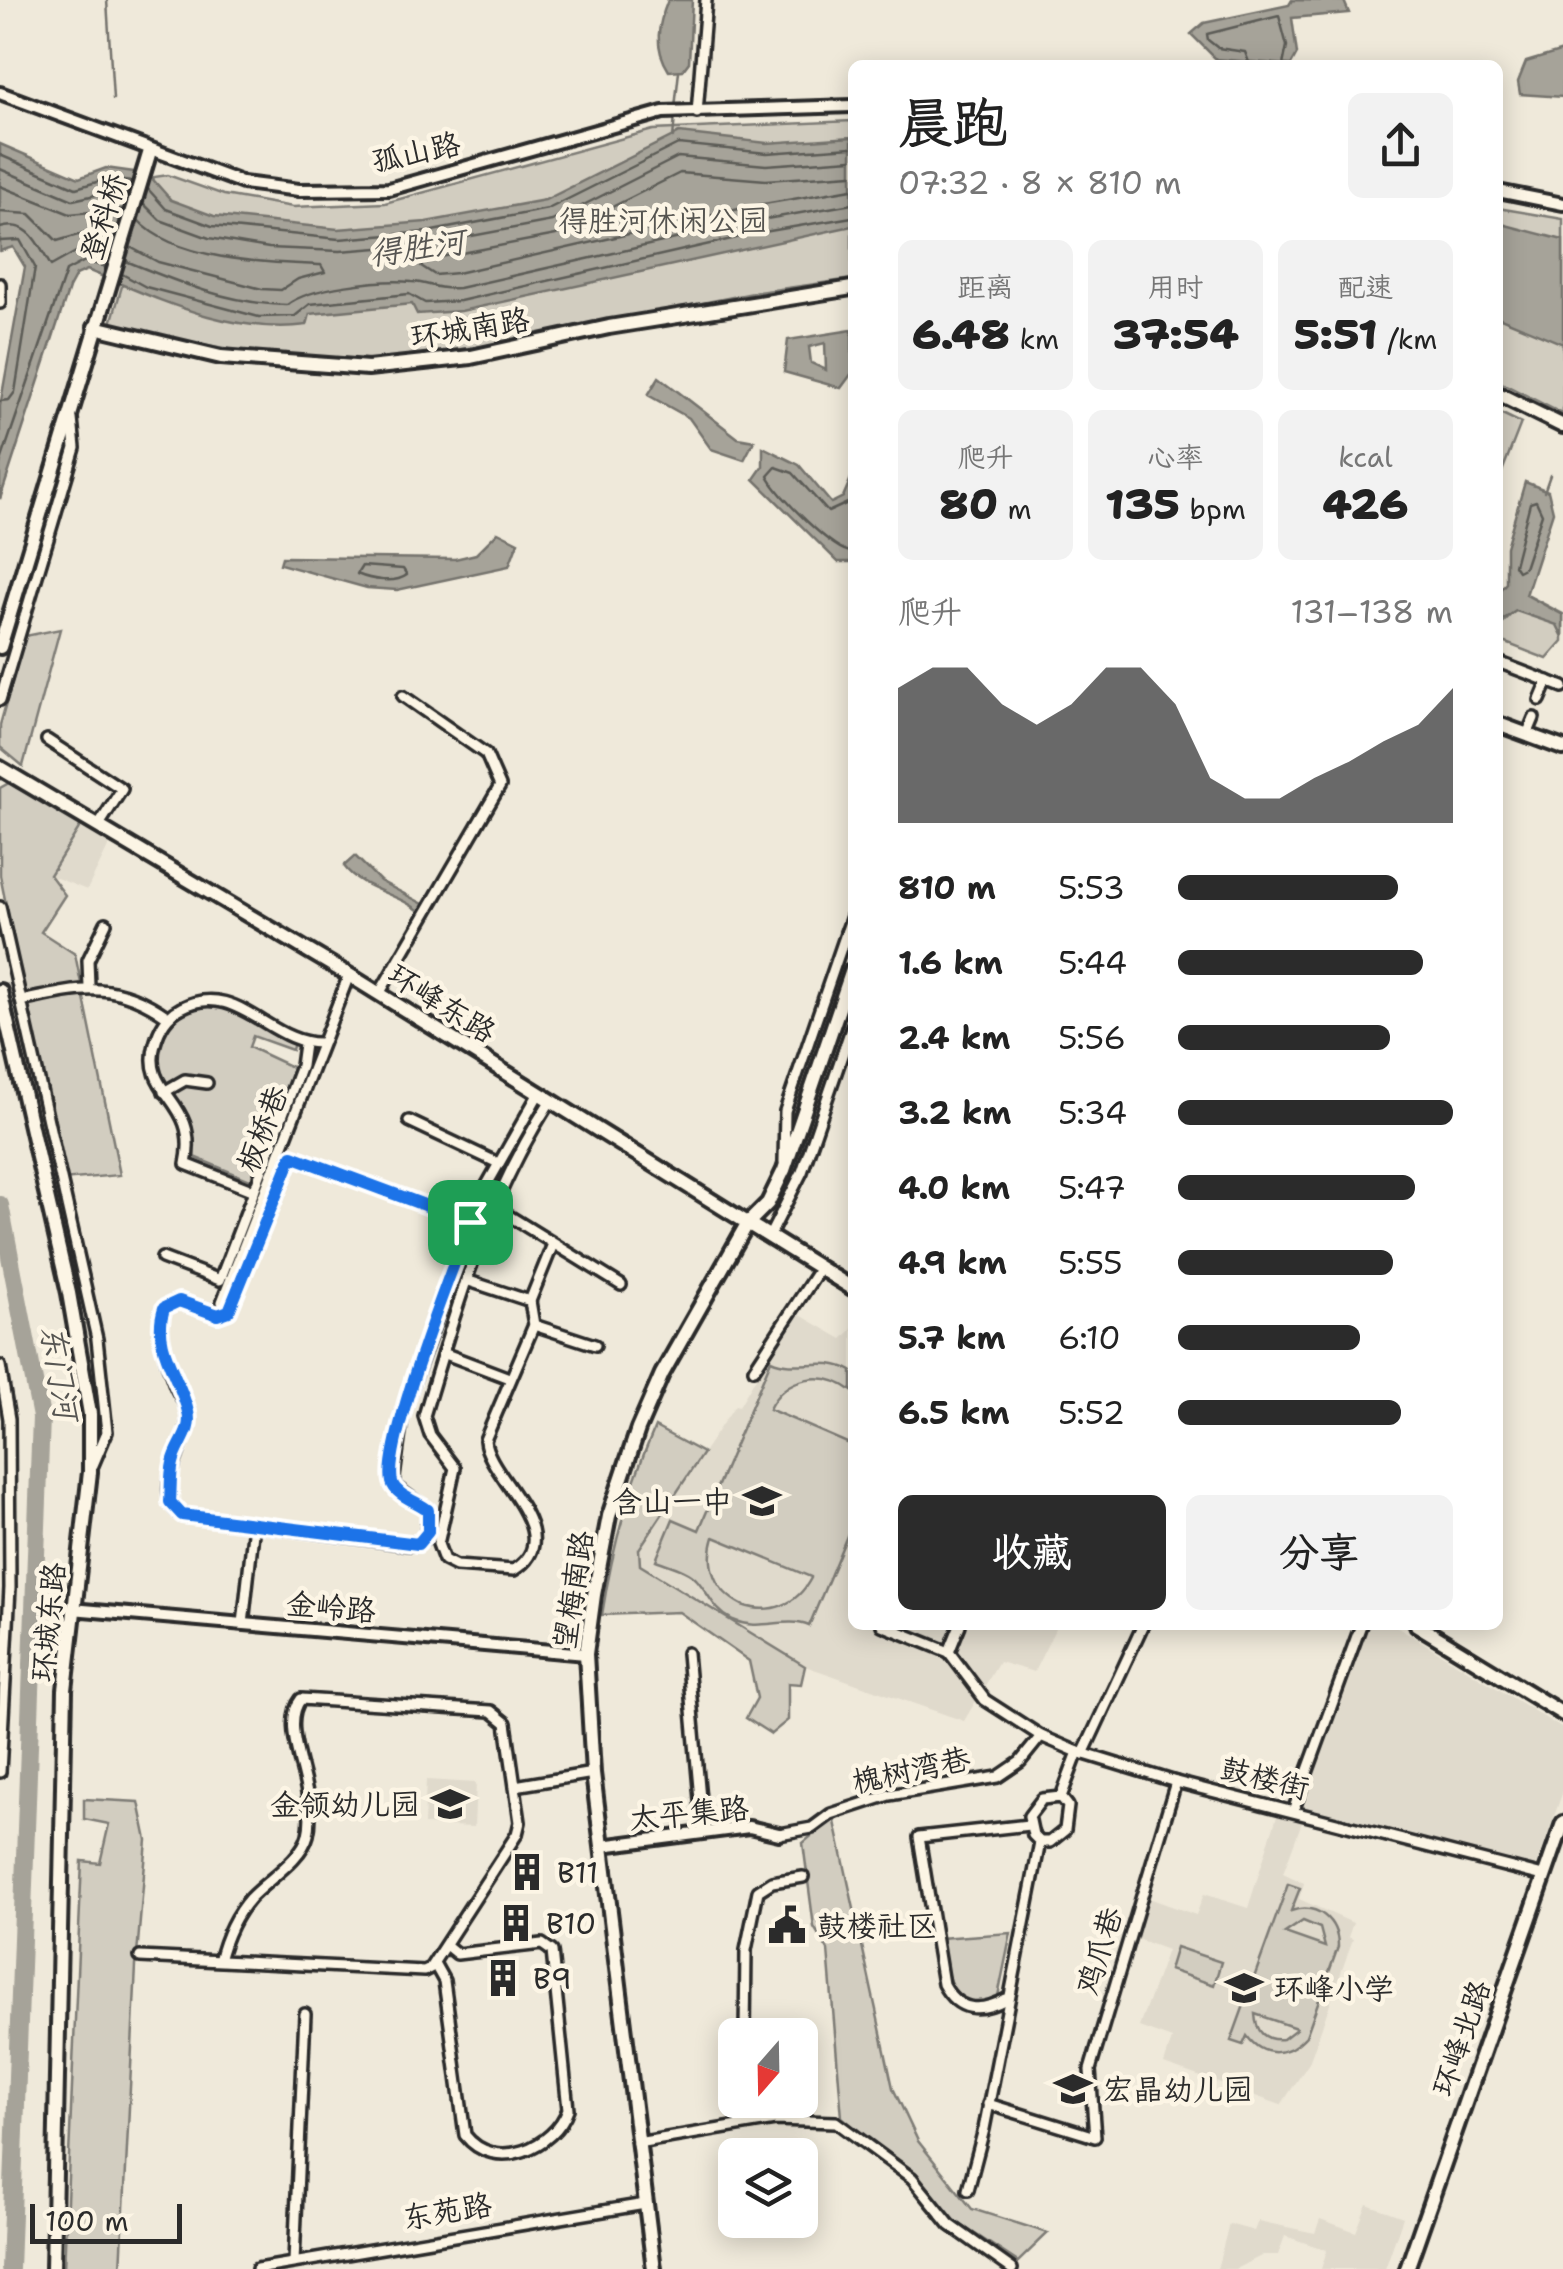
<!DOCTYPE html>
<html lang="zh">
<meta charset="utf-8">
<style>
body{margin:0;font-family:"Shantell Sans","LXGW WenKai TC",sans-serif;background:#f2f2f2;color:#222;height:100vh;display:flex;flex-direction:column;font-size:38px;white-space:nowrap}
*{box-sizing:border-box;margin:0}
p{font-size:32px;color:#767676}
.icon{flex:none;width:55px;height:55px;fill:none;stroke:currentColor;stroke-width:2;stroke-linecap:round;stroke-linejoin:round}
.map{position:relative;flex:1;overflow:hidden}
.drawer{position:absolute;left:848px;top:60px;width:655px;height:1570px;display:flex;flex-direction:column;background:#fff;border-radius:15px;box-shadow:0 5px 25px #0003}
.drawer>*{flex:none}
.needle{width:65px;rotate:200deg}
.fabs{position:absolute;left:718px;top:2018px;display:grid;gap:20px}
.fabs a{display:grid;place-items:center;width:100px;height:100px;border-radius:15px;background:#fff;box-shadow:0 5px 25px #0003;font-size:50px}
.scale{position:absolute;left:30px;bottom:25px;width:152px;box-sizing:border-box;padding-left:10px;border:5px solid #2b2b2b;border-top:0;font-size:28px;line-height:35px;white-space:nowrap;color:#2b2b2b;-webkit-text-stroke:8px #fcf5e5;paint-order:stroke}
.pin{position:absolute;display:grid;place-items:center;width:85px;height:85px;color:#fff;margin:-42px;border-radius:20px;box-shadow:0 5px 15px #0006}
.round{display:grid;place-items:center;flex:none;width:105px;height:105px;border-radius:15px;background:#f2f2f2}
.head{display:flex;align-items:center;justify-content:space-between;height:170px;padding:0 50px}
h1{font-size:55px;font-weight:800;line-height:75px}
.stats{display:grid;grid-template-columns:repeat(3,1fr);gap:15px;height:170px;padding:10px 50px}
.stats div{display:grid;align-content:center;border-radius:15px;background:#f2f2f2;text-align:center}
.stats b{font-size:42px;font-weight:800}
.stats small{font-size:28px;font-weight:400}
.stats p{font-size:28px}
.chart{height:280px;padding:20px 50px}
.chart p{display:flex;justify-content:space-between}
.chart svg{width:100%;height:180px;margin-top:10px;fill:#2b2b2b;opacity:.7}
.action{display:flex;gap:20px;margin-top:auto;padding:20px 50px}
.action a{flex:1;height:115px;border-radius:15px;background:#2b2b2b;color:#fff;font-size:40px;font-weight:800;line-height:115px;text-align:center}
.action a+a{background:#f2f2f2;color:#222}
ul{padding:0 50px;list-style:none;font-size:32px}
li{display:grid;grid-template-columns:160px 120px 1fr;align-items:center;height:75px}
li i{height:25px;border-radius:12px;background:#2b2b2b}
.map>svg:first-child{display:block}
.built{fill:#e0dacc}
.green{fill:#d2cdc0;stroke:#7e7c76;stroke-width:2.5;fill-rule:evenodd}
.water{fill:#a6a399;stroke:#75736d;stroke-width:2.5;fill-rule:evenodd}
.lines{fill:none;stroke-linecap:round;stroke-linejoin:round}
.shore{stroke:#5c5b57;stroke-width:2.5}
.stream{stroke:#75736d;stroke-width:2.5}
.river{stroke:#a6a399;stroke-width:18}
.minor-casing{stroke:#2b2b2b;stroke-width:16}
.tertiary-casing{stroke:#2b2b2b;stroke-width:18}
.secondary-casing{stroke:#2b2b2b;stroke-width:20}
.minor{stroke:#fcf5e5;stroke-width:9}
.tertiary{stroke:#fcf5e5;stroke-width:10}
.secondary{stroke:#fcf5e5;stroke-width:12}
.route-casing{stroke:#fff;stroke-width:20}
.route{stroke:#1a73e8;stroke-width:12}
.labels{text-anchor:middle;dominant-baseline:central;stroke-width:9;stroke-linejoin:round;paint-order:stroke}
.street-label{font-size:30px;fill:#2b2b2b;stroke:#fcf5e5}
.park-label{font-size:30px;fill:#555450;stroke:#fcf5e5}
.poi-label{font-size:30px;fill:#2b2b2b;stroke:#fcf5e5;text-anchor:start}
.water-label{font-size:32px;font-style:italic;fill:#565552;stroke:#fcf5e5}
</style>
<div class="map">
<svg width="1563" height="2269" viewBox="0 0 1563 2269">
<rect width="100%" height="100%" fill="#efe9da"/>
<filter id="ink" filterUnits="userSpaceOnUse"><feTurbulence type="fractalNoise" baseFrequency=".01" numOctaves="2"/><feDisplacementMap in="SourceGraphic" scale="20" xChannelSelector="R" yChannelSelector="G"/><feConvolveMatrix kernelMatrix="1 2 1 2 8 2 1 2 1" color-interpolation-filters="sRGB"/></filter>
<g filter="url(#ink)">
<g class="built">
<polygon points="81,825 110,843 87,890 49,875"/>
<polygon points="795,1312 842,1339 852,1329 852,1625 1057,1625 1034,1672 999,1662 964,1721 805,1666 640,1565 638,1549 735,1405 739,1406"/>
<polygon points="1369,1625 1395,1625 1563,1729 1563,1791 1535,1870 1301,1810"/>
<polygon points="426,1780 476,1783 474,1827 424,1825"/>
<polygon points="1278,1813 1303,1819 1283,1873 1304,1883 1299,1899 1353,1923 1348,1937 1353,1939 1309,2063 1281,2105 1164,2064 1172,2039 1139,2027 1167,1950 1132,1937 1146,1897 1196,1915 1204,1894 1248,1908"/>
<polygon points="1367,2204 1403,2217 1385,2269 1321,2269 1327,2250 1285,2236 1278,2255 1263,2255 1235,2269 1217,2269 1229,2224 1254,2231 1258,2221 1315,2233 1320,2219 1356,2232"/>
</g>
<g class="green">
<polygon points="852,121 852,279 758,292 483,346 369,362 240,351 110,327 154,177 168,175 224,195 293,207 385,203 653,130"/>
<polygon points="1498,208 1563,219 1563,414 1498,381"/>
<polygon points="1498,412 1521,423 1498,482"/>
<polygon points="1529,596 1563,614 1563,641 1547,659 1498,640 1498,628"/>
<polygon points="60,629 23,766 0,747 0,725 25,636"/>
<polygon points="9,783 81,825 50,875 65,895 41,932 75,954 120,1175 62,1180 0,875 0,788"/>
<path d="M198,1004L230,1006L294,1042L292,1050L253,1036L249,1047L296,1069L256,1175L250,1180L194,1157C192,1144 196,1131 189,1118C182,1104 167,1094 161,1080C144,1046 170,1018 198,1004Z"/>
<path d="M771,1360C798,1372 824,1355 852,1371V1391C824,1369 785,1376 769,1409L852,1445V1524L809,1626C785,1616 760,1632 733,1620C713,1610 710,1595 697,1580C689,1570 668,1565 656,1560L673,1519L699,1530ZM714,1537L811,1577V1578C797,1605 771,1615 742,1605C715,1591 705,1566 714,1537Z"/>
<path d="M655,1427L703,1453L639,1549L640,1565L805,1666L801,1684L788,1683V1720L771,1734L746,1718L757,1698L749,1661L679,1612L602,1615C612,1549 628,1489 655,1427Z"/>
<polygon points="84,1799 139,1802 147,1840 136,1966 121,2269 64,2269 82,1861 100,1863 109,1824 84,1819"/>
<polygon points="834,1817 893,2088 918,2141 972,2209 1048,2233 1018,2262 943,2213 915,2177 842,2117 828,1950 814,1927 803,1843"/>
<path d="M1288,1884L1300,1888L1291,1911C1317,1902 1338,1920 1338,1947L1306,2036C1288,2056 1264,2059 1247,2036L1243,2045L1231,2041ZM1303,1921L1320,1928L1325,1947L1285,1933ZM1255,2014L1296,2028V2029L1283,2039C1265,2041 1256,2032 1255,2014Z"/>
<path d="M1011,1933L998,1996L980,2005C946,2000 946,1966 939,1938Z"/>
<polygon points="1176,1947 1221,1962 1214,1985 1169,1970"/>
</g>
<g class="water">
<path d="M668,0H692L689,62L683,70L669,71C653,46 658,25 668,0Z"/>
<polygon points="1292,0 1344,1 1349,13 1292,18 1297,54 1291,65 1216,59 1191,34 1204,23 1289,5"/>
<polygon points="1563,51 1563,97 1520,94 1518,82 1526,62"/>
<path d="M679,133L767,143L852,137V226L461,311L417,314L412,304L310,314L307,325C229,335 156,298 87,270L76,275L69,288L0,499V406L25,267L13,247L0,251V144L79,178L106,168L148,174L171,200L214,216L338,229L426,222L545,200Z"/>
<polygon points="1498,223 1563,240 1563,344 1498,317"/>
<path d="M852,330V373L841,388L784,372L788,340ZM825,343L826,370L811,363L809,347Z"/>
<polygon points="659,377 738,438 754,441 744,460 711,449 689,418 648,395"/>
<polygon points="763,447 799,465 831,503 843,497 852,476 852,510 847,522 852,528 852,562 838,562 754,479 763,466"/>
<polygon points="1525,482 1548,491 1553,512 1526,595 1563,615 1563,637 1557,625 1516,611 1498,623 1498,592 1506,583 1506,547"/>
<polygon points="498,532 518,542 509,566 397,590 367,588 280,564 282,557 455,559 476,554"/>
<path d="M355,856L380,881L427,906L423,914C401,894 361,890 344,866Z"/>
</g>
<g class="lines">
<g class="shore">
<polyline points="1250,65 1245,52 1218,48 1208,40 1207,34 1279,16 1287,46 1283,65"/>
<polyline points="0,155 76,188 107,179 132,182"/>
<polyline points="0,169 73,200 109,192 128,194"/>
<polyline points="852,174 766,180 680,173 556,235 425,260 421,266 435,275 457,273 752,206 852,189"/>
<polyline points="0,186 70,214 123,209"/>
<polyline points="148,189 166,209 212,226 339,239 427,232 548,209 678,144 767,153 852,147"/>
<polyline points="143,203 160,220 209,238 269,248 340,251 429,244 552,221 678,157 766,165 852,159"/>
<polyline points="0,212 30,214 57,241 85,233 114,240"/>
<path d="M0,228C30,219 38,245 51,266L83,248L109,255"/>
<polyline points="0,241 20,240 35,267 15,392 9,400 0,401"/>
<path d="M130,247L158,262L262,289L281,290L298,279L325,272L321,265C269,263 175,261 138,220"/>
<path d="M126,261C177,282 230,304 287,305C308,287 383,279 412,282C431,283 435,290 459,288L755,221L852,204"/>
<polyline points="122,274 146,287 259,317 295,316 310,304 409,294 425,303 460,301 758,233 852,217"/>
<polyline points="0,464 66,271 85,261 106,267"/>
<path d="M852,501L828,512L793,473L776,467L768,476C776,494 834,552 852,552"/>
<polygon points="1536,501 1542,514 1524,568 1518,571 1514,565 1530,503"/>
<path d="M362,566L403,569L407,575C395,584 371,580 357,574Z"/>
</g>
<g class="stream">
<polyline points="107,0 113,99"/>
<polyline points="675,108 679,71"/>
<polyline points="673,138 675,116"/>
<polyline points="1544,492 1550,475"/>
</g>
<polyline class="river" points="0,1205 41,1417 10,2269"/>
<g class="minor-casing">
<g id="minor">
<polyline points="697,113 706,0"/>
<polyline points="0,284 0,303"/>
<polyline points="1498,662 1563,687"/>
<polyline points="0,700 75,448 72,419"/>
<polyline points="1540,700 1548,681"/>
<polyline points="1527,735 1534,718"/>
<polyline points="47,740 122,789 99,825"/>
<polyline points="0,907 97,1339 107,1432 93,1465"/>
<polyline points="89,987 88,960 106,923"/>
<polyline points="379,994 500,786 486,754 403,696"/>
<path d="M21,1001C81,988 115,979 168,1017"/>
<path d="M304,1044L301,1066L254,1191L186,1164C200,1099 141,1096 155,1044C159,1029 167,1015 181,1008C236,978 271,1046 322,1043"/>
<polyline points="164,1092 185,1080 207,1083"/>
<path d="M551,1100C487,1198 457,1305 424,1416L430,1435L455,1468L438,1544L444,1560L456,1566L514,1570C570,1535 487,1476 485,1440L534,1325L530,1301L553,1244"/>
<polyline points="409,1121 496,1162"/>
<polyline points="784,1162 785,1111 852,916"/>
<polyline points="493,1206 621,1285"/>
<path d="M471,1222L292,1156L229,1311L218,1315L179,1301L164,1308C157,1331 166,1362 175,1385C180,1398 190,1406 188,1421C186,1447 150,1495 182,1515L410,1545L426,1538L428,1510L393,1485L403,1410L484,1190L539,1093"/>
<polyline points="769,1237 802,1172 852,1026"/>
<polyline points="162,1258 220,1280 254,1191"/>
<polyline points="466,1280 530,1301"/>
<polyline points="222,1302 349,975"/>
<polyline points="534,1325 595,1345"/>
<polyline points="443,1353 509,1378"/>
<polyline points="0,1366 9,1419 10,1588 0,1772"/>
<polyline points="754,1369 820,1268"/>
<polyline points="243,1624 254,1524"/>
<polyline points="882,1625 949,1652 985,1700 1041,1736 1078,1752 1176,1782 1543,1876"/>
<polyline points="949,1652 960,1625"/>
<polyline points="687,1653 703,1833"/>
<polyline points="1083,1754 1143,1625"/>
<polyline points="515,1786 593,1773"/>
<polyline points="1061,1797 1068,1806 1065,1830 1050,1842 1040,1842 1033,1835 1029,1816 1042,1799 1061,1797 1078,1752"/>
<polyline points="1293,1811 1361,1625"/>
<polyline points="779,1834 812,1828 831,1814 889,1795 998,1777 1020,1762 1041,1736"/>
<path d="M140,1957L424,1971L430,1968L517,1834L520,1822L506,1723L491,1711L301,1699C277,1729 319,1790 308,1835C302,1859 267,1880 250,1898C234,1916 225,1937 219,1961"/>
<path d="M434,1963L444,1981L465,2135C495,2174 555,2147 568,2109L552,1951L542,1944L457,1954L446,1945"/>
<path d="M1006,1999C980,2013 958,2012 943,1984L919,1837L1029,1825"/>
<polyline points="745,2035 746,1950 758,1891 772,1882 803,1877"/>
<polyline points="988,2104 1095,2137 1090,2070 1176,1782"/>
<polyline points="741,2125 745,2100"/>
<polyline points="637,2143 775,2120 836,2122 912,2178 950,2225 1012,2269"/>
<polyline points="968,2190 984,2129 1040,1842"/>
<polyline points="294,2262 305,2014"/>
<polyline points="257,2269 645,2204"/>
</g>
</g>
<g class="tertiary-casing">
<g id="tertiary">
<polyline points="0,93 243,183 299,190 389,189 663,112 852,106"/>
<polyline points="1498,191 1563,204"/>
<polyline points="847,932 852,935"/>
<polyline points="72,1609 586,1654"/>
<polyline points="602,1846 749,1827 779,1834"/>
</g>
</g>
<g class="secondary-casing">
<g id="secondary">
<polyline points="95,327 221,357 368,368 471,357 609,327 852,288"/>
<polyline points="1498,394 1563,426"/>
<polyline points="0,647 150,151"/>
<polyline points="1498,724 1563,748"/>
<polyline points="0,768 349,975 852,1288"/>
<polyline points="0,991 69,1293 90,1414 90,1472 65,1690 53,2269"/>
<polyline points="1417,1625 1563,1714"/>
<polyline points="654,2269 593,1773 586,1654 594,1595 609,1516 638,1429 662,1374 747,1224 768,1203 784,1170 852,970"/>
<polyline points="1407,2269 1563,1823"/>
</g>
</g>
<use href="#minor" class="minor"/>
<use href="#tertiary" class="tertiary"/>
<use href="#secondary" class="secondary"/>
</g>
</g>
<g class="lines" filter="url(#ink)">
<g class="route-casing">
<path id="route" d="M292,1156L470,1222C453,1266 383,1444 392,1482C395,1495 418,1502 428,1510V1532L418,1544L182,1515L170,1502C171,1489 170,1475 173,1463C177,1444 193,1432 188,1412C181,1378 151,1347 164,1308L179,1301L218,1315L229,1311Z"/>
</g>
<use href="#route" class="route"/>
</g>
<defs>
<g id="school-bare" transform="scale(3)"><path d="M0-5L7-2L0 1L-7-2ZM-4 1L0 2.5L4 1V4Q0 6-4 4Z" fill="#2b2b2b" stroke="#fcf5e5" stroke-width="2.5" paint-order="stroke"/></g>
<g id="building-bare" transform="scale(3)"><path d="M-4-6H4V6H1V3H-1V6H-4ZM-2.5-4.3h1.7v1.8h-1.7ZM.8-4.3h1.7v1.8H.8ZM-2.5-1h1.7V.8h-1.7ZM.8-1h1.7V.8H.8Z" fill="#2b2b2b" stroke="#fcf5e5" stroke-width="2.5" paint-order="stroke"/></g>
<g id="civic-bare" transform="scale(3)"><path d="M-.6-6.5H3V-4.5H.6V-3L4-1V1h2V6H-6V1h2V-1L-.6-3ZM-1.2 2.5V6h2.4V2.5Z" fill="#2b2b2b" stroke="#fcf5e5" stroke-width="2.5" paint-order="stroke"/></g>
</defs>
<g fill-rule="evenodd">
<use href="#school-bare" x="762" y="1501"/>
<use href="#school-bare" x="450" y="1804"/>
<use href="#building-bare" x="527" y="1872"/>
<use href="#building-bare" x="516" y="1923"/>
<use href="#civic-bare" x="787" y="1925"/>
<use href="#building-bare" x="503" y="1978"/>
<use href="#school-bare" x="1244" y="1988"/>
<use href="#school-bare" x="1073" y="2089"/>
</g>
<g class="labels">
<g class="street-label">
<text transform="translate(416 152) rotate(-12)">孤山路</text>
<text transform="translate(103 217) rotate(-73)">登科桥</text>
<text transform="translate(470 328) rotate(-9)">环城南路</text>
<text transform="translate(442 1003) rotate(32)">环峰东路</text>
<text transform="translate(262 1129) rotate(-69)">板桥巷</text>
<text transform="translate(573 1590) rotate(-81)">望梅南路</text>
<text transform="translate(331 1607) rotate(5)">金岭路</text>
<text transform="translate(48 1622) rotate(-84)">环城东路</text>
<text transform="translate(911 1770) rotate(-12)">槐树湾巷</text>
<text transform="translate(1265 1778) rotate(14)">鼓楼街</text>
<text transform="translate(689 1813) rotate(-5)">太平集路</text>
<text transform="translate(1099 1951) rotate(-73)">鸡爪巷</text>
<text transform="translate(1461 2038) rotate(-71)">环峰北路</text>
<text transform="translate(447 2211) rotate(-9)">东苑路</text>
</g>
<g class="park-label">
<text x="663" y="220">得胜河休闲公园</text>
</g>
<g class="poi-label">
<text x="732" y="1501" text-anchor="end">含山一中</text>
<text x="420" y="1804" text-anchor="end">金领幼儿园</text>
<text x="557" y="1872">B11</text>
<text x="546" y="1923">B10</text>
<text x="817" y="1925">鼓楼社区</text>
<text x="533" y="1978">B9</text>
<text x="1274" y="1988">环峰小学</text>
<text x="1103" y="2089">宏晶幼儿园</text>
</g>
<g class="water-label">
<text transform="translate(417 247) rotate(-8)">得胜河</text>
<text transform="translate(60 1372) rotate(81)">东门河</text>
</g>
</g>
</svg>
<div class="fabs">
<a><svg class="needle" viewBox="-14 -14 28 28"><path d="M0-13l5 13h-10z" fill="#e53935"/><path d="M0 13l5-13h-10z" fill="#767676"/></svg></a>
<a><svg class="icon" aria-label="layers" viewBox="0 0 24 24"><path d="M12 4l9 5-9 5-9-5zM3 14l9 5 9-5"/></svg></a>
</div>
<div class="scale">100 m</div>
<div class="pin" style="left:470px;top:1222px;background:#1e9e55"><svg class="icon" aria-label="arrive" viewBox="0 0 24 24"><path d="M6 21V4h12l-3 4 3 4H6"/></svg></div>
<section class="drawer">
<div class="head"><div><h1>晨跑</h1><p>07:32 · 8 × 810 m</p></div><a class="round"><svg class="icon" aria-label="share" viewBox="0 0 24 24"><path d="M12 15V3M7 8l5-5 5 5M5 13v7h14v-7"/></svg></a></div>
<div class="stats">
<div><p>距离</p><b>6.48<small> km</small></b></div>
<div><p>用时</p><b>37:54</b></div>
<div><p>配速</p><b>5:51<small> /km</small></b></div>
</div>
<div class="stats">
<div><p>爬升</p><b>80<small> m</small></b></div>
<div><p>心率</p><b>135<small> bpm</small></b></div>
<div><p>kcal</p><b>426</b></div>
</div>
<div class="chart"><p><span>爬升</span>131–138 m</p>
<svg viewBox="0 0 160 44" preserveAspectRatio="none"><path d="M0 44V11L10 6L20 6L30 15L40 20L50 15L60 6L70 6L80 15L90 33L100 38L110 38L120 33L130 29L140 24L150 20L160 11V44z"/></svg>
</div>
<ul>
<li><b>810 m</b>5:53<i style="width:80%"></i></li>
<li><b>1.6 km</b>5:44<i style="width:89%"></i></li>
<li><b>2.4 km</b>5:56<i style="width:77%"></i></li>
<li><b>3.2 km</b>5:34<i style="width:100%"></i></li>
<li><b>4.0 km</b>5:47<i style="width:86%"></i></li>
<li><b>4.9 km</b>5:55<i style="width:78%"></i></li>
<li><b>5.7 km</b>6:10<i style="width:66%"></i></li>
<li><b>6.5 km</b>5:52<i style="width:81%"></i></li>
</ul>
<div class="action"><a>收藏</a><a>分享</a></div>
</section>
</div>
